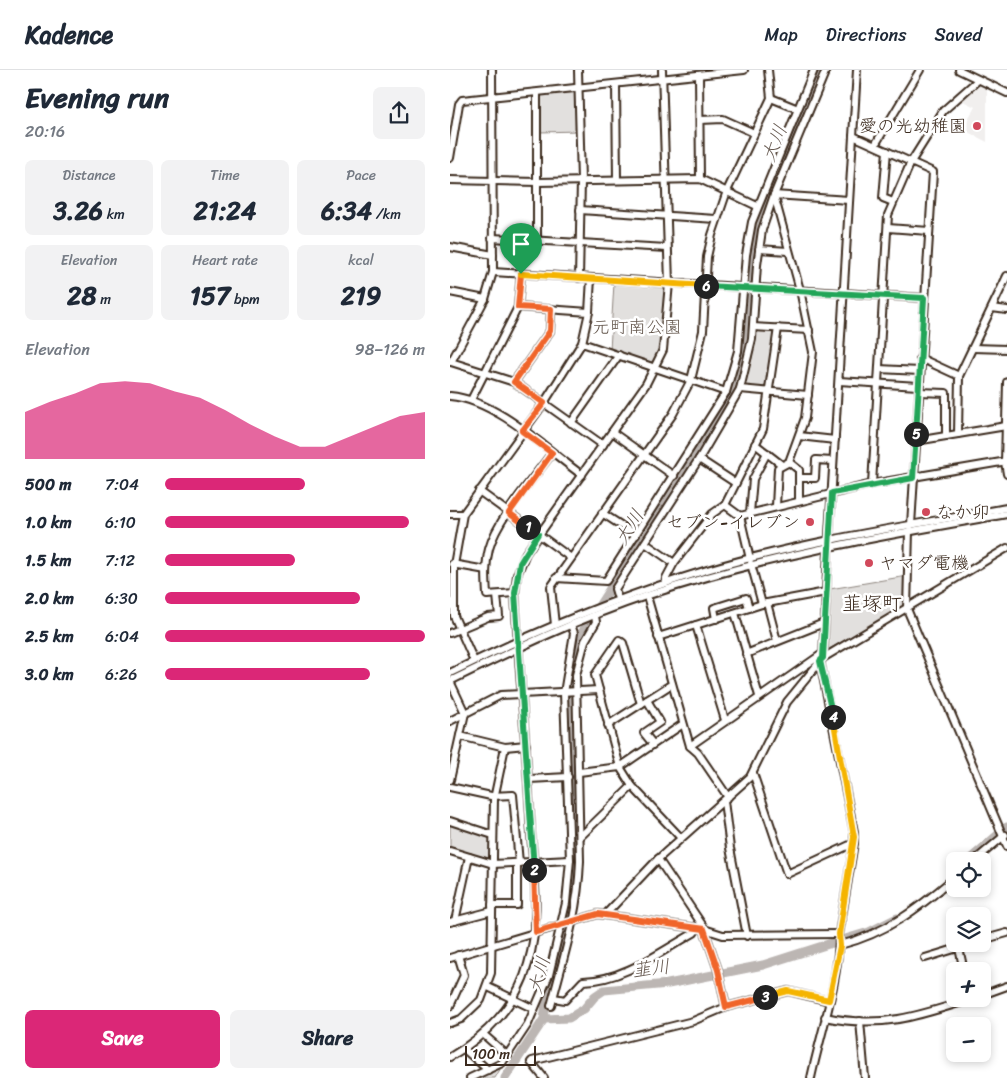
<!DOCTYPE html>
<meta charset="utf-8">
<style>
body{margin:0;font-family:Sriracha,"Klee One",sans-serif;background:#f2f2f3;color:#1f2937;height:100vh;display:flex;flex-direction:column;font-size:19px;white-space:nowrap}
*{box-sizing:border-box;margin:0}
p{font-size:16px;color:#747a83}
.icon{flex:none;width:28px;height:28px;fill:none;stroke:currentColor;stroke-width:2;stroke-linecap:round;stroke-linejoin:round}
.map{position:relative;flex:1;overflow:hidden}
.drawer{display:flex;flex-direction:column;background:#fff;width:450px}
.drawer>*{flex:none}
.tools{position:absolute;left:496px;top:782px;display:grid;gap:10px}
.tools a{display:grid;place-items:center;width:45px;height:45px;border-radius:8px;background:#fff;box-shadow:0 2px 8px #0003;font-size:25px}
.scale{position:absolute;left:15px;bottom:12px;width:71px;box-sizing:border-box;padding-left:5px;border:2px solid #3b2a1e;border-top:0;font-size:14px;line-height:18px;white-space:nowrap;color:#3b2a1e;-webkit-text-stroke:4px #fff;paint-order:stroke}
.pin{position:absolute;display:grid;place-items:center;width:42px;height:42px;color:#fff;margin:-51px -21px;border-radius:50% 50% 50% 0;rotate:-45deg;box-shadow:0 0 5px #0007}
.pin .icon{rotate:45deg}
.km{position:absolute;width:25px;height:25px;margin:-12px;border-radius:50%;background:#222;color:#fff;font-size:14px;line-height:25px;text-align:center}
.round{display:grid;place-items:center;flex:none;width:52px;height:52px;border-radius:8px;background:#f2f2f3}
.summary{display:flex;align-items:center;justify-content:space-between;height:85px;padding:0 25px}
h1{font-size:28px;font-weight:800;line-height:38px}
.figures{display:grid;grid-template-columns:repeat(3,1fr);gap:8px;height:85px;padding:5px 25px}
.figures div{display:grid;align-content:center;border-radius:8px;background:#f2f2f3;text-align:center}
.figures b{font-size:25px;font-weight:800}
.figures small{font-size:14px;font-weight:400}
.figures p{font-size:14px}
.chart{height:140px;padding:10px 25px}
.chart p{display:flex;justify-content:space-between}
.chart svg{width:100%;height:90px;margin-top:5px;fill:#db2777;opacity:.7}
.action{display:flex;gap:10px;margin-top:auto;padding:10px 25px}
.action a{flex:1;height:58px;border-radius:8px;background:#db2777;color:#fff;font-size:20px;font-weight:800;line-height:58px;text-align:center}
.action a+a{background:#f2f2f3;color:#1f2937}
ul{padding:0 25px;list-style:none;font-size:16px}
li{display:grid;grid-template-columns:80px 60px 1fr;align-items:center;height:38px}
li i{height:12px;border-radius:6px;background:#db2777}
header{display:flex;align-items:center;gap:30px;box-sizing:border-box;height:70px;padding:0 25px;background:#fff;border-bottom:1px solid #e0e1e3}
header strong{font-size:24px}
nav{display:flex;gap:28px;margin-inline-start:auto;font-size:18px}
main{display:flex;flex:1;min-height:0}
.map>svg:first-child{display:block}
.built{fill:#f1efee}
.green{fill:#e2e0de;stroke:#8e857e}
.lines{fill:none;stroke-linecap:round;stroke-linejoin:round}
.river{stroke:#bcb6b3;stroke-width:9}
.minor-casing{stroke:#3b2a1e;stroke-width:10}
.minor{stroke:#fff;stroke-width:6}
.split-1-casing{stroke:#fff;stroke-width:10}
.split-2-casing{stroke:#fff;stroke-width:10}
.split-3-casing{stroke:#fff;stroke-width:10}
.split-4-casing{stroke:#fff;stroke-width:10}
.split-5-casing{stroke:#fff;stroke-width:10}
.split-6-casing{stroke:#fff;stroke-width:10}
.split-7-casing{stroke:#fff;stroke-width:10}
.split-1{stroke:#f0652b;stroke-width:6}
.split-2{stroke:#22a559;stroke-width:6}
.split-3{stroke:#f0652b;stroke-width:6}
.split-4{stroke:#f5b400;stroke-width:6}
.split-5{stroke:#22a559;stroke-width:6}
.split-6{stroke:#22a559;stroke-width:6}
.split-7{stroke:#f5b400;stroke-width:6}
.poi-dot{fill:#d1495b;stroke:#fff;stroke-width:2}
.labels{text-anchor:middle;dominant-baseline:central;stroke-width:5;stroke-linejoin:round;paint-order:stroke}
.poi-label{font-size:18px;fill:#3b2a1e;stroke:#fff;text-anchor:end}
.park-label{font-size:18px;fill:#65584e;stroke:#fff}
.water-label{font-size:19px;font-style:italic;fill:#685b52;stroke:#fff}
.quarter-label{font-size:20px;fill:#3b2a1e;stroke:#fff}
</style>
<header>
<strong>Kadence</strong>
<nav><a>Map</a><a>Directions</a><a>Saved</a></nav>
</header>
<main>
<section class="drawer">
<div class="summary"><div><h1>Evening run</h1><p>20:16</p></div><a class="round"><svg class="icon" aria-label="share" viewBox="0 0 24 24"><path d="M12 15V3M7 8l5-5 5 5M5 13v7h14v-7"/></svg></a></div>
<div class="figures">
<div><p>Distance</p><b>3.26<small> km</small></b></div>
<div><p>Time</p><b>21:24</b></div>
<div><p>Pace</p><b>6:34<small> /km</small></b></div>
</div>
<div class="figures">
<div><p>Elevation</p><b>28<small> m</small></b></div>
<div><p>Heart rate</p><b>157<small> bpm</small></b></div>
<div><p>kcal</p><b>219</b></div>
</div>
<div class="chart"><p><span>Elevation</span>98–126 m</p>
<svg viewBox="0 0 160 44" preserveAspectRatio="none"><path d="M0 44V21L10 16L20 12L30 7L40 6L50 7L60 11L70 14L80 20L90 27L100 33L110 38L120 38L130 33L140 28L150 23L160 21V44z"/></svg>
</div>
<ul>
<li><b>500 m</b>7:04<i style="width:54%"></i></li>
<li><b>1.0 km</b>6:10<i style="width:94%"></i></li>
<li><b>1.5 km</b>7:12<i style="width:50%"></i></li>
<li><b>2.0 km</b>6:30<i style="width:75%"></i></li>
<li><b>2.5 km</b>6:04<i style="width:100%"></i></li>
<li><b>3.0 km</b>6:26<i style="width:79%"></i></li>
</ul>
<div class="action"><a>Save</a><a>Share</a></div>
</section>
<div class="map">
<svg width="557" height="1008" viewBox="0 0 557 1008">
<rect width="100%" height="100%" fill="#fff"/>
<filter id="ink" filterUnits="userSpaceOnUse"><feTurbulence type="fractalNoise" baseFrequency=".02" numOctaves="2"/><feDisplacementMap in="SourceGraphic" scale="10" xChannelSelector="R" yChannelSelector="G"/><feConvolveMatrix kernelMatrix="1 2 1 2 8 2 1 2 1" color-interpolation-filters="sRGB"/></filter>
<g filter="url(#ink)">
<polygon class="built" points="528,13 537,16 537,72 512,59 525,37 509,29"/>
<g class="green">
<polygon points="126,20 128,61 90,62 90,28 92,24"/>
<polygon points="164,213 215,218 213,260 204,293 160,280"/>
<polygon points="306,259 325,260 317,318 294,318 293,316 302,288"/>
<polygon points="457,506 455,538 377,580 380,519"/>
<polygon points="0,754 41,767 41,789 0,779"/>
<polygon points="52,996 45,1008 25,1008"/>
</g>
<g class="lines">
<g class="river">
<polyline points="518,791 557,757"/>
<polyline points="392,870 419,862 447,848"/>
<polyline points="94,949 119,948 134,939 145,926 154,920 218,914 313,895 388,871"/>
<polyline points="55,1008 94,949 96,933 115,873 125,794 123,608 124,588 133,561 244,387 284,319 295,282 304,173 309,153 327,103 372,0"/>
</g>
<g class="minor-casing">
<g id="minor">
<polyline points="42,0 43,202 35,229 1,292 64,312 153,375"/>
<polyline points="128,0 131,111 129,208"/>
<polyline points="509,0 557,23"/>
<polyline points="249,5 250,109"/>
<polyline points="166,14 167,110"/>
<polyline points="348,39 364,0"/>
<polyline points="250,50 273,49 304,63"/>
<polyline points="403,66 483,102 461,455"/>
<polyline points="425,75 470,0"/>
<polyline points="437,81 433,128 443,132"/>
<polyline points="0,88 9,34 12,30 294,0"/>
<polyline points="0,110 88,112 250,109 307,136"/>
<polyline points="130,140 266,149"/>
<polyline points="438,158 479,161"/>
<polyline points="42,168 217,178"/>
<polyline points="87,170 87,23"/>
<polyline points="0,177 43,185"/>
<polyline points="309,179 338,181"/>
<polyline points="43,202 474,228"/>
<polyline points="0,222 35,229"/>
<polyline points="68,237 139,242"/>
<polyline points="542,238 557,240"/>
<polyline points="303,257 359,260"/>
<polyline points="132,273 276,322"/>
<polyline points="523,278 557,279"/>
<polyline points="470,288 509,306"/>
<polyline points="429,299 470,301"/>
<polyline points="389,311 468,316"/>
<polyline points="64,312 100,261 101,239"/>
<polyline points="557,312 555,392 557,404"/>
<polyline points="290,319 358,325"/>
<polyline points="469,322 496,323 496,366"/>
<path d="M0,326C46,330 95,378 132,405"/>
<polyline points="21,330 68,237 71,204"/>
<polyline points="121,353 169,285"/>
<polyline points="162,362 224,406"/>
<polyline points="508,364 509,306 557,206"/>
<polyline points="349,366 385,370"/>
<polyline points="466,371 556,356"/>
<polyline points="305,374 332,395"/>
<polyline points="249,389 284,412"/>
<polyline points="339,392 349,400 349,431"/>
<polyline points="349,408 365,408 366,390 383,391"/>
<polyline points="422,414 438,145 461,92 493,41 528,10"/>
<polyline points="29,421 121,488"/>
<polyline points="275,435 290,446 300,489"/>
<polyline points="326,436 328,398 339,392 355,348 363,282 350,220 324,125 399,130"/>
<polyline points="152,443 186,465"/>
<polyline points="300,443 303,409 317,383"/>
<polyline points="0,444 13,444"/>
<polyline points="290,446 422,414 557,391"/>
<polyline points="459,461 457,539 557,776"/>
<polyline points="195,473 224,493"/>
<polyline points="2,494 36,500"/>
<polyline points="301,494 312,534"/>
<polyline points="106,508 156,511 276,322 288,281 296,185 302,152 348,39 321,28"/>
<polyline points="216,513 216,508 224,493 262,444 275,435 313,359 328,258"/>
<path d="M65,523L37,525C36,509 35,494 39,479C47,449 83,409 102,383"/>
<polyline points="197,526 240,676 248,683 278,727"/>
<polyline points="168,529 165,519 249,389 290,319 302,269 307,195 312,160 324,125 376,0"/>
<polyline points="317,533 327,571"/>
<polyline points="285,543 309,626"/>
<polyline points="266,549 264,538 296,528 299,538"/>
<polyline points="105,555 101,517 223,344 241,310 253,261 257,187 262,165 277,121 321,28 318,0"/>
<polyline points="246,555 275,650"/>
<polyline points="0,563 38,547 49,546 47,525"/>
<polyline points="208,567 312,534 376,522"/>
<polyline points="296,584 374,553"/>
<polyline points="373,588 378,482 407,0"/>
<polyline points="24,591 4,546 4,495 13,444 94,333 132,273 139,242 141,208"/>
<path d="M0,603C83,562 168,527 257,500C355,471 456,456 557,438"/>
<path d="M0,611C65,579 130,548 199,525C315,486 436,465 557,444"/>
<polyline points="0,611 15,643 0,710"/>
<polyline points="197,630 210,652 194,663 203,674"/>
<polyline points="191,634 173,573 169,570 145,605 170,697 233,654"/>
<polyline points="0,651 51,625 149,620"/>
<polyline points="158,655 222,614"/>
<polyline points="10,666 55,677 76,675"/>
<polyline points="240,676 372,584"/>
<polyline points="129,702 170,697 182,716 130,767"/>
<polyline points="303,703 337,804 404,773"/>
<polyline points="79,709 118,707"/>
<polyline points="182,716 231,768"/>
<polyline points="0,717 41,726 63,725 69,793"/>
<polyline points="274,731 280,778 297,866"/>
<polyline points="0,751 43,765"/>
<polyline points="0,781 43,794 120,790"/>
<polyline points="208,789 253,856 268,900 276,937"/>
<polyline points="524,791 555,765"/>
<polyline points="42,835 67,835 67,793"/>
<polyline points="155,845 208,789 300,707 337,632 373,588 557,478"/>
<polyline points="5,851 19,787"/>
<polyline points="0,852 42,841"/>
<polyline points="532,870 557,863"/>
<path d="M390,875C436,864 470,837 505,807"/>
<polyline points="509,878 514,901"/>
<polyline points="0,888 148,844 254,859 273,865 389,864"/>
<polyline points="475,888 521,874"/>
<polyline points="38,917 84,939"/>
<polyline points="532,925 557,916"/>
<path d="M104,928L115,930L133,911C172,911 210,882 244,863L247,858"/>
<polyline points="0,936 14,905 8,885"/>
<path d="M101,936C114,886 128,844 130,791L126,605L135,571L146,552L145,546"/>
<path d="M375,947C430,959 469,946 521,929"/>
<polyline points="410,951 415,1008"/>
<polyline points="0,953 11,949 31,930 41,903 44,729 55,677"/>
<polyline points="33,964 58,986"/>
<polyline points="14,979 38,1000"/>
<path d="M0,987C36,966 67,935 78,894C91,851 84,806 81,762C77,682 69,603 65,523L67,505L76,483L196,314L213,280L219,213L212,0"/>
<polyline points="20,1008 52,993 78,954 99,905 116,833 120,790 114,623 124,563 121,555"/>
<polyline points="94,1008 81,992 82,991 243,951 276,937 338,921 379,931"/>
<path d="M361,1008C371,961 389,912 389,864L404,773V762L370,591"/>
</g>
</g>
<use href="#minor" class="minor"/>
</g>
</g>
<g class="lines" filter="url(#ink)">
<g class="split-1-casing">
<polyline id="split-1" points="71,204 68,237 101,239 100,261 64,312 94,333 72,361 102,383 59,443 78,457"/>
</g>
<g class="split-2-casing">
<polyline id="split-2" points="78,457 88,464 70,493 65,523 84,800"/>
</g>
<g class="split-3-casing">
<polyline id="split-3" points="84,800 86,862 148,844 254,859 268,900 276,937 315,927"/>
</g>
<g class="split-4-casing">
<polyline id="split-4" points="315,927 338,921 379,930 390,876 389,864 404,767 383,647"/>
</g>
<g class="split-5-casing">
<polyline id="split-5" points="383,647 370,591 373,588 382,423 463,408 466,364"/>
</g>
<g class="split-6-casing">
<polyline id="split-6" points="256,216 474,228 466,364"/>
</g>
<g class="split-7-casing">
<polyline id="split-7" points="71,204 256,216"/>
</g>
<use href="#split-1" class="split-1"/>
<use href="#split-2" class="split-2"/>
<use href="#split-3" class="split-3"/>
<use href="#split-4" class="split-4"/>
<use href="#split-5" class="split-5"/>
<use href="#split-6" class="split-6"/>
<use href="#split-7" class="split-7"/>
</g>
<g class="poi-dot">
<circle cx="527" cy="56" r="5"/>
<circle cx="476" cy="442" r="5"/>
<circle cx="360" cy="452" r="5"/>
<circle cx="419" cy="493" r="5"/>
</g>
<g class="labels">
<g class="poi-label">
<text x="517" y="56">愛の光幼稚園</text>
<text x="486" y="442" text-anchor="start">なか卯</text>
<text x="350" y="452">セブン-イレブン</text>
<text x="429" y="493" text-anchor="start">ヤマダ電機</text>
</g>
<g class="park-label">
<text x="187" y="257">元町南公園</text>
</g>
<g class="water-label">
<text transform="translate(324 73) rotate(-68)">大川</text>
<text transform="translate(179 457) rotate(-58)">大川</text>
<text transform="translate(201 898) rotate(-7)">韮川</text>
<text transform="translate(89 905) rotate(-75)">大川</text>
</g>
<g class="quarter-label">
<text x="422" y="533">韮塚町</text>
</g>
</g>
</svg>
<div class="tools">
<a><svg class="icon" aria-label="locate" viewBox="0 0 24 24"><circle cx="12" cy="12" r="6"/><path d="M12 2v4M12 18v4M2 12h4M18 12h4"/></svg></a>
<a><svg class="icon" aria-label="layers" viewBox="0 0 24 24"><path d="M12 4l9 5-9 5-9-5zM3 14l9 5 9-5"/></svg></a>
<a>+</a>
<a>−</a>
</div>
<div class="scale">100 m</div>
<div class="pin" style="left:71px;top:204px;background:#1e9e55"><svg class="icon" aria-label="arrive" viewBox="0 0 24 24"><path d="M6 21V4h12l-3 4 3 4H6"/></svg></div>
<b class="km" style="left:78px;top:457px">1</b>
<b class="km" style="left:84px;top:800px">2</b>
<b class="km" style="left:315px;top:927px">3</b>
<b class="km" style="left:383px;top:647px">4</b>
<b class="km" style="left:466px;top:364px">5</b>
<b class="km" style="left:256px;top:216px">6</b>
</div>
</main>
